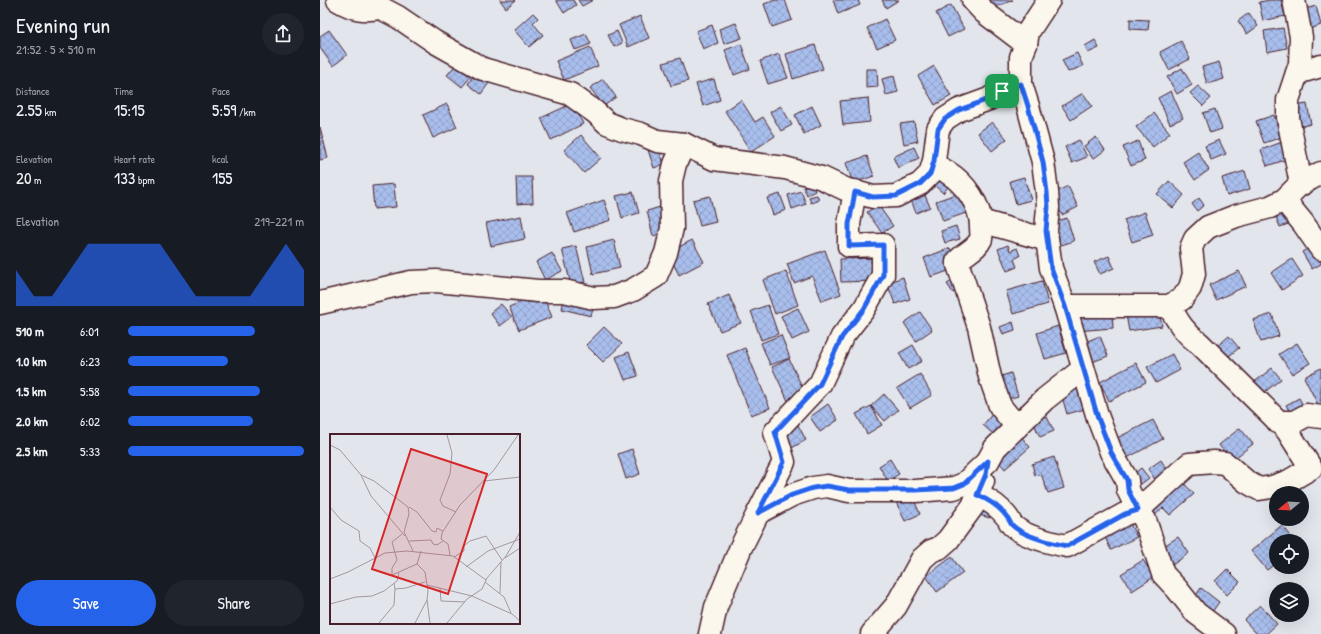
<!DOCTYPE html>
<meta charset="utf-8">
<style>
body{margin:0;font-family:"Patrick Hand",sans-serif;background:#20242c;color:#f1f3f6;height:100vh;display:flex;flex-direction:column;font-size:15px;white-space:nowrap}
*{box-sizing:border-box;margin:0}
p{font-size:13px;color:#9ea1a6}
.icon{flex:none;width:22px;height:22px;fill:none;stroke:currentColor;stroke-width:2;stroke-linecap:round;stroke-linejoin:round}
.map{position:relative;flex:1;overflow:hidden}
.drawer{display:flex;flex-direction:column;background:#171b24;width:320px}
.drawer>*{flex:none}
.needle{width:26px;rotate:252deg}
.buttons{position:absolute;left:949px;top:486px;display:grid;gap:8px}
.buttons a{display:grid;place-items:center;width:40px;height:40px;border-radius:50%;background:#171b24;box-shadow:0 4px 16px #0002;font-size:20px}
.pin{position:absolute;display:grid;place-items:center;width:34px;height:34px;color:#fff;margin:-17px;border-radius:8px;box-shadow:0 2px 6px #0006}
.round{display:grid;place-items:center;flex:none;width:42px;height:42px;border-radius:21px;background:#20242c}
.headline{display:flex;align-items:center;justify-content:space-between;height:68px;padding:0 16px}
h1{font-size:22px;font-weight:600;line-height:30px}
.figures{display:grid;grid-template-columns:repeat(3,1fr);gap:6px;height:68px;padding:4px 16px}
.figures div{display:grid;align-content:center}
.figures b{font-size:17px;font-weight:600}
.figures small{font-size:11px;font-weight:400}
.figures p{font-size:11px}
.chart{height:112px;padding:8px 16px}
.chart p{display:flex;justify-content:space-between}
.chart svg{width:100%;height:72px;margin-top:4px;fill:#2563eb;opacity:.7}
.primary-button{display:flex;gap:8px;margin-top:auto;padding:8px 16px}
.primary-button a{flex:1;height:46px;border-radius:24px;background:#2563eb;color:#fff;font-size:16px;font-weight:600;line-height:46px;text-align:center}
.primary-button a+a{background:#20242c;color:#f1f3f6}
ul{padding:0 16px;list-style:none;font-size:13px}
li{display:grid;grid-template-columns:64px 48px 1fr;align-items:center;height:30px}
li i{height:10px;border-radius:5px;background:#2563eb}
main{display:flex;flex:1;min-height:0}
.map>svg:first-child{display:block}
.building{fill:url(#building-cross-hatch);stroke:#4a1f2b}
.lines{fill:none;stroke-linecap:round;stroke-linejoin:round}
.minor-casing{stroke:#4a1f2b;stroke-width:25}
.minor{stroke:#fbf7ec;stroke-width:22}
.route-casing{stroke:#fff;stroke-width:8}
.route{stroke:#2563eb;stroke-width:5}
.inset-road{fill:none;stroke:#a5969f;stroke-width:1}
.view{fill:#d62828;fill-opacity:0.15;stroke:#d62828;stroke-width:2}
.inset-edge{fill:none;stroke:#4a1f2b;stroke-width:2}
</style>
<main>
<section class="drawer">
<div class="headline"><div><h1>Evening run</h1><p>21:52 · 5 × 510 m</p></div><a class="round"><svg class="icon" aria-label="share" viewBox="0 0 24 24"><path d="M12 15V3M7 8l5-5 5 5M5 13v7h14v-7"/></svg></a></div>
<div class="figures">
<div><p>Distance</p><b>2.55<small> km</small></b></div>
<div><p>Time</p><b>15:15</b></div>
<div><p>Pace</p><b>5:59<small> /km</small></b></div>
</div>
<div class="figures">
<div><p>Elevation</p><b>20<small> m</small></b></div>
<div><p>Heart rate</p><b>133<small> bpm</small></b></div>
<div><p>kcal</p><b>155</b></div>
</div>
<div class="chart"><p><span>Elevation</span>219–221 m</p>
<svg viewBox="0 0 160 44" preserveAspectRatio="none"><path d="M0 44V22L10 38L20 38L30 22L40 6L50 6L60 6L70 6L80 6L90 22L100 38L110 38L120 38L130 38L140 22L150 6L160 22V44z"/></svg>
</div>
<ul>
<li><b>510 m</b>6:01<i style="width:72%"></i></li>
<li><b>1.0 km</b>6:23<i style="width:57%"></i></li>
<li><b>1.5 km</b>5:58<i style="width:75%"></i></li>
<li><b>2.0 km</b>6:02<i style="width:71%"></i></li>
<li><b>2.5 km</b>5:33<i style="width:100%"></i></li>
</ul>
<div class="primary-button"><a>Save</a><a>Share</a></div>
</section>
<div class="map">
<svg width="1001" height="634" viewBox="0 0 1001 634">
<defs>
<pattern id="building-cross-hatch" width="8" height="8" patternUnits="userSpaceOnUse"><rect width="8" height="8" fill="#a8beec"/><path d="M0 0l8 8M0 8l8-8" fill="none" stroke="#92a3cb"/></pattern>
</defs>
<rect width="100%" height="100%" fill="#e2e6ec"/>
<filter id="ink" filterUnits="userSpaceOnUse"><feTurbulence type="fractalNoise" baseFrequency=".025" numOctaves="2"/><feDisplacementMap in="SourceGraphic" scale="8" xChannelSelector="R" yChannelSelector="G"/><feConvolveMatrix kernelMatrix="1 2 1 2 8 2 1 2 1" color-interpolation-filters="sRGB"/></filter>
<g filter="url(#ink)">
<g class="building">
<polygon points="180,0 196,0 186,8"/>
<polygon points="236,0 253,0 256,5 244,13"/>
<polygon points="258,0 273,0 262,6"/>
<polygon points="455,0 465,0 472,20 452,27 444,4"/>
<polygon points="513,0 538,0 540,5 518,14"/>
<polygon points="562,0 579,0 566,8"/>
<polygon points="670,0 693,0 673,8"/>
<polygon points="950,0 961,0 965,16 943,21 939,2"/>
<polygon points="631,5 644,29 628,37 616,13"/>
<polygon points="996,6 1001,25 987,30 981,10"/>
<polygon points="213,13 218,18 213,23 223,35 209,47 194,30"/>
<polygon points="929,13 938,26 927,34 918,21"/>
<polygon points="320,16 329,38 308,47 299,25"/>
<polygon points="565,19 575,40 557,48 547,28"/>
<polygon points="810,19 829,20 828,30 810,29"/>
<polygon points="416,23 422,38 404,44 399,29"/>
<polygon points="392,25 398,43 383,49 376,31"/>
<polygon points="963,28 967,48 947,52 944,31"/>
<polygon points="9,30 27,55 13,66 0,48 0,36"/>
<polygon points="297,31 302,43 294,47 288,35"/>
<polygon points="266,34 271,44 255,50 251,40"/>
<polygon points="775,40 779,48 768,53 765,46"/>
<polygon points="861,41 870,59 849,70 840,52"/>
<polygon points="421,44 430,69 414,75 405,50"/>
<polygon points="495,45 503,69 473,79 466,54"/>
<polygon points="270,47 278,66 244,80 236,61"/>
<polygon points="757,53 763,66 748,72 742,60"/>
<polygon points="459,54 468,78 448,84 440,61"/>
<polygon points="360,58 368,81 351,86 343,63"/>
<polygon points="139,61 154,73 142,87 127,75"/>
<polygon points="899,62 904,79 887,84 882,67"/>
<polygon points="614,66 631,96 615,105 598,76"/>
<polygon points="862,68 872,85 857,94 847,77"/>
<polygon points="546,69 557,69 558,87 546,88"/>
<polygon points="155,73 169,83 161,94 148,84"/>
<polygon points="574,76 578,92 566,95 562,79"/>
<polygon points="283,79 296,97 284,106 270,88"/>
<polygon points="394,79 400,100 383,106 376,84"/>
<polygon points="878,86 891,98 883,106 870,93"/>
<polygon points="851,91 863,118 850,124 838,98"/>
<polygon points="763,93 772,106 751,120 742,106"/>
<polygon points="548,98 550,122 523,125 520,101"/>
<polygon points="421,100 435,122 443,117 455,136 431,152 405,111"/>
<polygon points="253,103 263,124 231,140 221,118"/>
<polygon points="127,104 137,127 113,138 103,115"/>
<polygon points="987,104 991,124 978,127 973,106"/>
<polygon points="461,106 472,125 461,131 450,112"/>
<polygon points="492,106 501,125 484,134 475,115"/>
<polygon points="895,109 902,129 890,133 883,113"/>
<polygon points="834,113 850,133 833,147 816,127"/>
<polygon points="954,115 962,137 944,143 936,121"/>
<polygon points="594,122 598,141 584,144 580,124"/>
<polygon points="672,122 687,139 672,151 658,133"/>
<polygon points="0,127 8,158 0,160"/>
<polygon points="261,135 281,158 264,173 244,150"/>
<polygon points="776,137 785,150 773,159 764,146"/>
<polygon points="759,140 767,157 752,163 745,147"/>
<polygon points="899,140 906,154 891,160 885,146"/>
<polygon points="818,141 825,160 811,166 803,147"/>
<polygon points="962,142 968,159 947,166 941,150"/>
<polygon points="337,143 344,164 334,168 327,147"/>
<polygon points="594,147 599,158 578,168 573,157"/>
<polygon points="878,152 889,170 875,180 863,162"/>
<polygon points="547,156 554,176 533,183 526,163"/>
<polygon points="616,168 632,182 623,193 607,179"/>
<polygon points="925,171 930,189 907,196 902,178"/>
<polygon points="196,177 212,177 213,203 197,204"/>
<polygon points="704,177 711,200 696,204 690,181"/>
<polygon points="849,181 864,195 853,208 837,194"/>
<polygon points="492,183 495,191 487,195 483,187"/>
<polygon points="74,184 76,207 54,209 52,186"/>
<polygon points="601,186 610,207 596,213 588,192"/>
<polygon points="748,186 758,207 742,215 732,194"/>
<polygon points="481,191 486,204 472,209 468,195"/>
<polygon points="313,192 319,213 302,218 296,196"/>
<polygon points="642,192 649,212 623,221 616,201"/>
<polygon points="460,194 466,210 453,215 447,198"/>
<polygon points="497,195 499,200 491,203 489,197"/>
<polygon points="390,196 396,222 380,226 373,200"/>
<polygon points="879,198 884,205 877,211 872,204"/>
<polygon points="284,200 291,220 254,232 247,213"/>
<polygon points="558,205 573,226 562,233 547,212"/>
<polygon points="964,205 971,223 960,227 953,209"/>
<polygon points="340,207 346,232 333,236 327,211"/>
<polygon points="825,212 833,235 812,242 804,220"/>
<polygon points="201,216 205,239 171,246 166,223"/>
<polygon points="747,218 754,241 738,246 731,223"/>
<polygon points="636,226 640,239 625,243 621,231"/>
<polygon points="294,240 300,268 273,274 267,247"/>
<polygon points="372,240 384,262 359,275 348,253"/>
<polygon points="688,245 690,251 697,248 700,256 694,259 697,267 687,271 678,249"/>
<polygon points="994,245 1001,257 1001,264 992,269 982,252"/>
<polygon points="256,246 265,282 251,285 242,249"/>
<polygon points="630,248 637,268 611,277 604,258"/>
<polygon points="505,250 521,294 502,301 492,276 474,283 467,264"/>
<polygon points="232,253 242,271 225,280 216,262"/>
<polygon points="789,256 794,268 780,274 774,262"/>
<polygon points="555,258 556,281 521,282 520,259"/>
<polygon points="972,259 983,276 962,290 951,273"/>
<polygon points="466,271 478,305 455,314 443,280"/>
<polygon points="919,271 926,286 896,300 889,285"/>
<polygon points="583,277 590,299 575,304 567,283"/>
<polygon points="635,279 641,287 633,293 627,284"/>
<polygon points="722,281 728,304 693,314 686,291"/>
<polygon points="222,293 232,317 199,330 189,307"/>
<polygon points="245,294 275,302 271,316 242,309"/>
<polygon points="409,295 421,323 400,331 388,304"/>
<polygon points="181,304 192,317 180,326 170,313"/>
<polygon points="448,305 458,334 441,340 431,311"/>
<polygon points="478,308 489,332 472,340 461,316"/>
<polygon points="792,310 793,328 756,331 754,313"/>
<polygon points="839,310 842,326 809,331 806,315"/>
<polygon points="600,312 612,330 596,341 584,323"/>
<polygon points="952,314 959,336 941,342 933,320"/>
<polygon points="693,322 695,330 683,334 680,327"/>
<polygon points="738,326 746,353 725,359 717,333"/>
<polygon points="284,327 302,344 283,362 266,345"/>
<polygon points="461,335 470,358 450,365 441,343"/>
<polygon points="780,336 788,356 767,364 760,344"/>
<polygon points="909,336 919,348 904,360 895,348"/>
<polygon points="977,343 990,363 972,374 959,354"/>
<polygon points="593,345 602,361 588,369 579,353"/>
<polygon points="425,348 450,408 431,415 407,355"/>
<polygon points="309,352 318,376 305,380 296,357"/>
<polygon points="852,354 860,370 836,383 827,367"/>
<polygon points="469,359 486,395 469,403 452,367"/>
<polygon points="816,363 826,382 789,401 780,382"/>
<polygon points="952,368 961,379 941,395 932,384"/>
<polygon points="1001,368 1001,411 984,377"/>
<polygon points="691,373 698,396 682,401 675,378"/>
<polygon points="600,374 612,395 590,408 577,388"/>
<polygon points="759,385 765,409 747,414 740,390"/>
<polygon points="564,394 578,410 565,421 551,406"/>
<polygon points="979,398 986,411 973,418 966,405"/>
<polygon points="508,404 518,420 500,432 490,417"/>
<polygon points="551,406 562,425 547,434 536,414"/>
<polygon points="723,409 734,431 720,437 710,415"/>
<polygon points="674,412 686,423 674,435 663,425"/>
<polygon points="833,420 843,439 805,459 795,439"/>
<polygon points="478,425 486,440 470,449 461,434"/>
<polygon points="920,428 933,444 911,461 899,445"/>
<polygon points="700,435 710,447 685,469 675,457"/>
<polygon points="312,449 320,474 306,479 298,454"/>
<polygon points="734,457 744,488 728,493 721,474 715,476 712,464"/>
<polygon points="570,459 579,474 568,481 559,466"/>
<polygon points="841,460 851,476 838,484 828,469"/>
<polygon points="821,468 829,478 816,488 809,478"/>
<polygon points="858,477 874,494 850,515 843,508 835,515 827,507"/>
<polygon points="591,493 600,514 585,521 575,500"/>
<polygon points="659,502 673,506 670,518 655,514"/>
<polygon points="807,518 817,537 791,550 782,531"/>
<polygon points="962,525 975,541 956,541 956,563 947,570 931,551"/>
<polygon points="858,537 869,553 848,568 836,551"/>
<polygon points="632,557 643,573 617,592 606,576"/>
<polygon points="823,560 834,577 812,591 801,574"/>
<polygon points="907,569 920,582 907,595 895,581"/>
<polygon points="881,588 899,602 892,612 874,598"/>
<polygon points="940,605 957,624 946,634 937,634 924,620"/>
</g>
<g class="lines">
<g class="minor-casing">
<g id="minor">
<path d="M18,0C33,9 43,11 61,8"/>
<polyline points="53,0 61,8 78,17 115,42 163,69 250,94 275,112 287,123 302,129 321,134 337,141 364,144 394,159 465,168 502,178 525,189 553,197 576,196 600,184 610,174 614,161 618,129 625,119 639,110 669,99 681,91 701,84"/>
<polyline points="653,0 664,12 706,44"/>
<polyline points="729,0 708,32 706,44 701,57 701,84 708,106 723,162 727,192 728,207 726,231 731,268 745,306 778,418 791,452 807,480 808,490 818,510 825,520 843,574 857,589 876,613 904,634"/>
<polyline points="974,0 981,37 980,64 968,100 968,118 981,184"/>
<polyline points="977,73 1001,66"/>
<path d="M613,165C617,167 623,169 627,172C645,183 661,205 661,227C661,231 662,236 661,239C656,250 644,253 637,262L659,327L670,377L680,406L697,427"/>
<polyline points="964,200 983,223 1001,249"/>
<polyline points="661,221 727,240"/>
<polyline points="0,303 91,282 116,281 218,291 244,291 274,298 294,297 313,290 336,276 346,253 352,228 351,181 355,164 364,144"/>
<polyline points="745,306 849,306 862,299 870,288 874,274 871,248 875,239 888,227 916,216 950,207 964,200 977,187 990,179 1001,173"/>
<polyline points="958,422 974,422 987,415 1001,417"/>
<path d="M657,495C669,500 679,506 687,517C689,519 690,523 692,525C703,536 732,543 747,546L805,514L818,510L869,464L894,462L905,463L927,482L939,489L952,487L969,481L991,468L967,430L879,343C865,334 858,321 849,306"/>
<polyline points="438,513 464,462 455,432 500,384 522,337 544,309 563,275 563,245 529,246 529,224 535,191"/>
<polyline points="390,634 396,607 421,547 438,513 472,495 493,488 507,486 529,491 596,491 634,488 644,484 668,461 675,448 725,399 763,369"/>
<polyline points="552,634 576,606 602,559 611,551 619,548 628,540 653,506 663,481"/>
</g>
</g>
<use href="#minor" class="minor"/>
</g>
</g>
<g class="lines" filter="url(#ink)">
<g class="route-casing">
<path id="route" d="M701,84L708,106L723,162L727,192L728,207L726,231L731,268L745,306L778,418L791,452L807,480L808,490L818,510L805,514L747,546C732,543 703,536 692,525C690,523 689,519 687,517C679,506 669,500 657,495L666,474L668,461L644,484L634,488L596,490H529L507,486L493,488L472,495L438,513L464,462L455,432L500,384L522,337L544,309L563,275V245L529,246V224L535,192L553,197L576,196L600,184L610,174L614,161L618,129L625,119L639,110L669,99L682,91Z"/>
</g>
<use href="#route" class="route"/>
</g>
<g transform="translate(10 434)">
<rect width="190" height="190" fill="#e2e6ec"/>
<path class="inset-road" d="M117,1L122,19L120,40L110,66L113,72L126,78M0,11L10,16L31,41L44,47L78,73L79,80L74,98L83,117M31,41L41,62L75,102M154,47L190,43M0,73L11,86L29,97L30,107L40,114L45,124M79,73L87,78L102,97L106,98L107,94L113,97M72,100L62,108L67,126L62,134V141L87,130M79,107L101,106L103,110L107,111L113,107M120,121L118,110L111,105L112,99L130,71L164,36L188,1M124,123L134,117V112L140,107L156,102L172,126M175,124L190,114M87,130L91,117M136,133L158,117L190,105M0,145L18,138L55,119L77,117L123,122L156,146M155,148L174,163L181,179M64,149L65,155L76,154L95,148M97,151L142,162L182,180L190,187M110,154L111,167L135,168M170,159L171,128M97,166L100,189M0,170L26,163L42,162L54,157L67,147L69,139M49,189L64,171L65,155M85,189L97,166L98,157L95,138L87,130M117,189L137,165L152,155L157,144L176,122L190,98"/>
<path class="view" d="M81,15L157,40L118,160L42,135Z"/>
<rect width="190" height="190" class="inset-edge"/>
</g>
</svg>
<div class="buttons">
<a><svg class="needle" viewBox="-14 -14 28 28"><path d="M0-13l5 13h-10z" fill="#e53935"/><path d="M0 13l5-13h-10z" fill="#9ea1a6"/></svg></a>
<a><svg class="icon" aria-label="locate" viewBox="0 0 24 24"><circle cx="12" cy="12" r="6"/><path d="M12 2v4M12 18v4M2 12h4M18 12h4"/></svg></a>
<a><svg class="icon" aria-label="layers" viewBox="0 0 24 24"><path d="M12 4l9 5-9 5-9-5zM3 14l9 5 9-5"/></svg></a>
</div>
<div class="pin" style="left:682px;top:91px;background:#1e9e55"><svg class="icon" aria-label="arrive" viewBox="0 0 24 24"><path d="M6 21V4h12l-3 4 3 4H6"/></svg></div>
</div>
</main>
